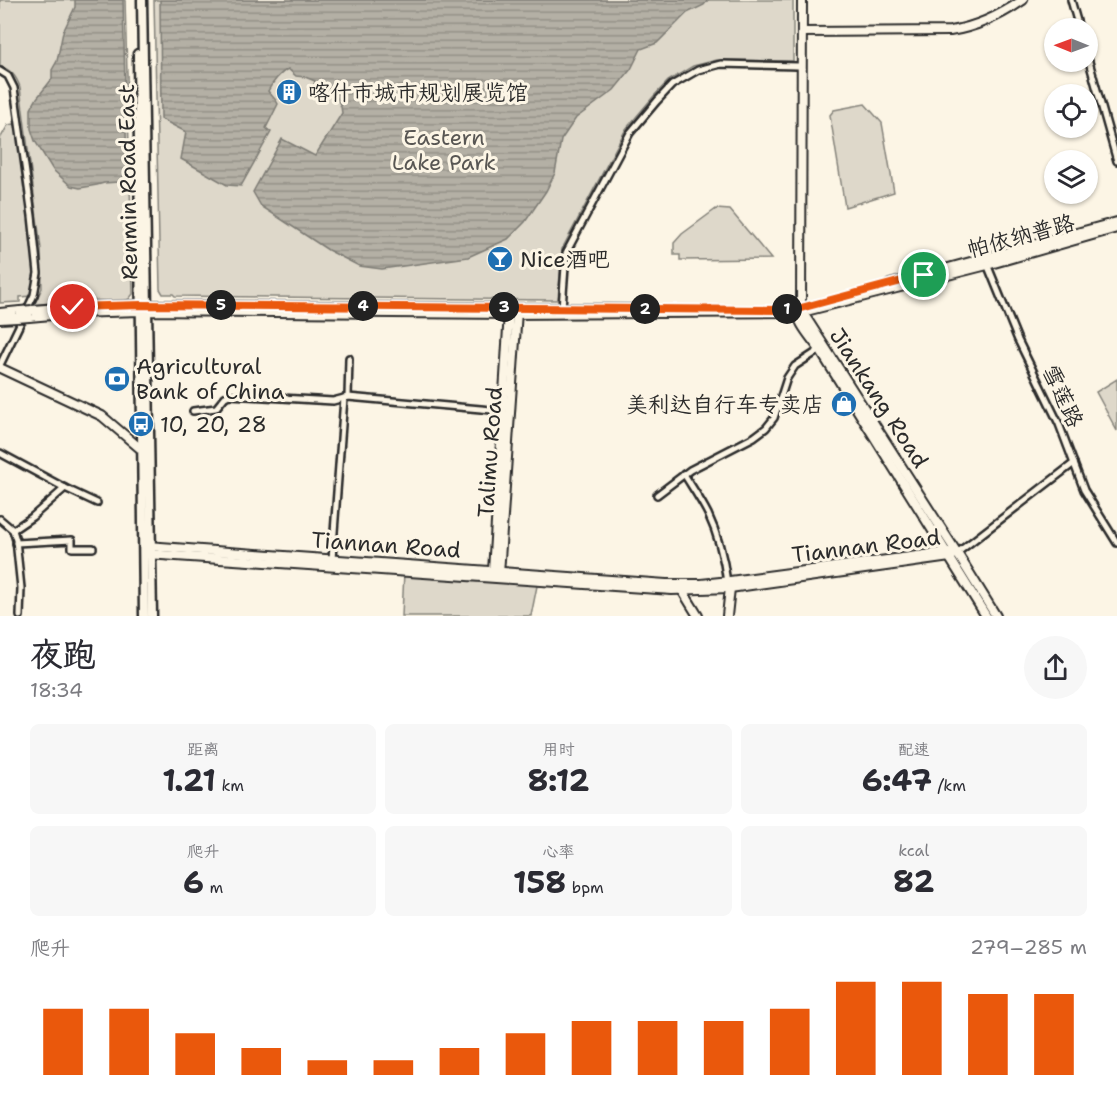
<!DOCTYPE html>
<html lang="zh">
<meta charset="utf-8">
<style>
body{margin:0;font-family:"Shantell Sans","LXGW WenKai TC",sans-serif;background:#f7f7f7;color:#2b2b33;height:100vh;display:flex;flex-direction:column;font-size:22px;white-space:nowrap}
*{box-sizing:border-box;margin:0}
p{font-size:20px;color:#7c7c81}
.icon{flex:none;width:33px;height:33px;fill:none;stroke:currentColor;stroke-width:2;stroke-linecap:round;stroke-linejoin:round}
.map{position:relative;height:616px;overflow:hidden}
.details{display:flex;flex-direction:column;background:#fff;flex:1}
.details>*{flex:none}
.needle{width:39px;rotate:271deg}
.controls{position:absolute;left:1044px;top:18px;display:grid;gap:12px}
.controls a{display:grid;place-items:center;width:54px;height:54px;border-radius:50%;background:#fff;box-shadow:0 2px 4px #0004;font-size:30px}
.pin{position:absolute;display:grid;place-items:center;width:51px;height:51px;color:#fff;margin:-26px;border:3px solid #fff;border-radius:50%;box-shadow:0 2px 6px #0007}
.km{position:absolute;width:30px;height:30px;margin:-15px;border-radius:50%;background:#222;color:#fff;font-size:16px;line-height:30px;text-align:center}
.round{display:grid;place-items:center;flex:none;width:63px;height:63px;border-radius:32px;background:#f7f7f7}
.head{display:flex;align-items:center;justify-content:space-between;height:102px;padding:0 30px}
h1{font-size:33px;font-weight:700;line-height:45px}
.stats{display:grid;grid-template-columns:repeat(3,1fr);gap:9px;height:102px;padding:6px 30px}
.stats div{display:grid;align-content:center;border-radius:9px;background:#f7f7f7;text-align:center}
.stats b{font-size:30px;font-weight:700}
.stats small{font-size:16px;font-weight:400}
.stats p{font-size:16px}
.chart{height:168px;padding:12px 30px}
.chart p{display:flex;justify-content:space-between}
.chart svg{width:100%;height:108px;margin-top:6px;stroke:#ea580c;stroke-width:6}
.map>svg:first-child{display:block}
.green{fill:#ded8ca;stroke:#84827a;stroke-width:1.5}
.water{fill:url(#water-rules);stroke:#7d7b74;stroke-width:1.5}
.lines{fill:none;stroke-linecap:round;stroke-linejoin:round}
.street-casing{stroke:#2b2b2b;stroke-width:10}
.secondary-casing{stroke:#2b2b2b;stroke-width:12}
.primary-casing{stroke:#2b2b2b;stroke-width:13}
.street{stroke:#fcf5e5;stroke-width:5}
.secondary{stroke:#fcf5e5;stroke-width:8}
.primary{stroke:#fcf5e5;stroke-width:8}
.secondary-bridge-casing{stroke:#2b2b2b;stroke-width:12;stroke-linecap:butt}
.secondary-bridge{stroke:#fcf5e5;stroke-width:8}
.route-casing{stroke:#fff;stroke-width:12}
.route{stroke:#ea580c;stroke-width:8}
.labels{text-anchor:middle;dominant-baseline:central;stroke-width:6;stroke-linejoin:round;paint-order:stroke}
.poi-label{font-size:22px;fill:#2b2b2b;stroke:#fcf5e5;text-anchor:start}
.park-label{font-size:22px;fill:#585653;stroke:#fcf5e5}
.street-label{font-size:22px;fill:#2b2b2b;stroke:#fcf5e5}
</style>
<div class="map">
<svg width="1117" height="616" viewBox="0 0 1117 616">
<defs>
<pattern id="water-rules" width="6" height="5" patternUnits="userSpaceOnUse" patternTransform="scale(1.5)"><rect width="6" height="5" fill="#b4b0a5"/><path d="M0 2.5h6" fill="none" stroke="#938f87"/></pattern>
</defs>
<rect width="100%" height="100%" fill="#fcf5e5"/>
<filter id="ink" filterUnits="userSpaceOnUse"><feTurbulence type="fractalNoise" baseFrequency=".0167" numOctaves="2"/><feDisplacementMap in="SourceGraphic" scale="12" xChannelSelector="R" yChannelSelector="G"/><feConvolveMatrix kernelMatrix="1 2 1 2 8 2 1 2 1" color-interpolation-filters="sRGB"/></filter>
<g filter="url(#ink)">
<g class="green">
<path d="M0,0H125L133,294L129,299L124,301L74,300L34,305L42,288L41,249L20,87C16,76 11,70 0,66Z"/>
<polygon points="154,0 793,0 793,61 717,60 693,66 668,81 653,97 626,129 562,249 558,300 175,296 173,294 163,294 160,289"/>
<polygon points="865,104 882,123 894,192 845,207 830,115 834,110"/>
<polygon points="13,124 17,126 32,230 35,274 35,284 31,296 20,297 20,302 0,303 0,139 8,125"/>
<polygon points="716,209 730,210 771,259 680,260 680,255 674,255 674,243 682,234"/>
<polygon points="1117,379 1117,431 1096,392"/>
<polygon points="404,572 538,581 531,616 402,616"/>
</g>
<g class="water">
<polygon points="75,0 123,0 127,173 118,182 104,183 97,185 80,188 71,186 53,170 35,141 31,129 31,109 37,98 52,79 52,70 57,61 63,32 75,7"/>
<path d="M160,0H708L704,5L687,13L657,43L641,49L631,69L614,90L576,118L561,140L555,173L546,191L525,222L508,239L468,257L382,269L359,266L328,250L261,206L253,192L282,139L315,156L342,113L341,107L334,91L325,87L314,85L315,81L305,77L296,76L288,69C280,73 272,83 268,91C271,96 276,98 278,104L266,128L271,132L241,186L227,185L181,159L186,132L161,119Z"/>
</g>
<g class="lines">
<g class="street-casing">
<g id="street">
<polyline points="1071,0 1079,28"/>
<polyline points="1088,58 1117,161"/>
<polyline points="0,71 8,76 14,88 32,216 38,273 34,295 0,365"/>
<polyline points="987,264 1018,340 1059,424 1084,490 1117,543"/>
<polyline points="562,308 566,253 630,133 657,101 672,85 698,70 721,64 798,66"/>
<polyline points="348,397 349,358"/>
<polyline points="193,411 216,408 225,397 229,395 333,401 348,397 503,411"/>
<polyline points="0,453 65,488 97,503"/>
<path d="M684,474C692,487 701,500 708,514C718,535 724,559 727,582"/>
<polyline points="657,495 690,470 754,437 766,428 774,418 787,378 795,366 821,349"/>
<polyline points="0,519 13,530 16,540 21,588 20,616"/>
<polyline points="13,530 32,517 65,488"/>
<polyline points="16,543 72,540 72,548 93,548"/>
<polyline points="957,553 1074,463"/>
<polyline points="332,559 344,398"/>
</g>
</g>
<g class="secondary-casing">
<g id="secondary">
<polyline points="802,0 801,310 957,553 996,616"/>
<path d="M802,32L950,31C977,27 1001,15 1023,0"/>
<polyline points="890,284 1117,222"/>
<path d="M796,307C797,323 811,337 820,350L986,616"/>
<polyline points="32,310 73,307 141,305 641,309"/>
<polyline points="0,313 20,311"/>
<polyline points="29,317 74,313 141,311 509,314 802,312 987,265 1117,228"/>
<polyline points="0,319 17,318"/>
<polyline points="0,368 102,416 142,450"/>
<polyline points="147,546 666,584 701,584 730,581 947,552 957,553"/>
<polyline points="147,554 672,590 730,588 950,557 957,553"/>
<polyline points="499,574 517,311"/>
<polyline points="495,575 493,571 509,312"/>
<polyline points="682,590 698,616"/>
<polyline points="727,616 730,588"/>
</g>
</g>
<g class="primary-casing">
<g id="primary">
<polyline points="142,0 152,616"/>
<polyline points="138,54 144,616"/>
</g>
</g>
<use href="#street" class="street"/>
<use href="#secondary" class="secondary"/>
<use href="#primary" class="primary"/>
<g class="secondary-bridge-casing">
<g id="secondary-bridge">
<polyline points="20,311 32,310"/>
<polyline points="17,318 29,317"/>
</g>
</g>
<use href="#secondary-bridge" class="secondary-bridge"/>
</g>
</g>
<g class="lines" filter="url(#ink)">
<g class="route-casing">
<polyline id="route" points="73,307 141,305 780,310 801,308 924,275"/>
</g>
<use href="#route" class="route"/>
</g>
<defs>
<g id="building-disc" transform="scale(1.35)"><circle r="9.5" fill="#1f6fb2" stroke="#fcf5e5"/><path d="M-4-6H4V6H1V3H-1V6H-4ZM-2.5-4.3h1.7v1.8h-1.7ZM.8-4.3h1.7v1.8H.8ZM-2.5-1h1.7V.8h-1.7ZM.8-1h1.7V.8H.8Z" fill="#fff"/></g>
<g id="bar-disc" transform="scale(1.35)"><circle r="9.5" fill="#1f6fb2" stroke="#fcf5e5"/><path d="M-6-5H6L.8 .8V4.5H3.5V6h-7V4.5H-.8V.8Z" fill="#fff"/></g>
<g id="bank-disc" transform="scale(1.35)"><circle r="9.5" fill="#1f6fb2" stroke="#fcf5e5"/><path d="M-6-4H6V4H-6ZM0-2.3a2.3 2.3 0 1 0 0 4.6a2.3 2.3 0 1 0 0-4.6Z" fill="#fff"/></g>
<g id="shop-disc" transform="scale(1.35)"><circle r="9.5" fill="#1f6fb2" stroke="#fcf5e5"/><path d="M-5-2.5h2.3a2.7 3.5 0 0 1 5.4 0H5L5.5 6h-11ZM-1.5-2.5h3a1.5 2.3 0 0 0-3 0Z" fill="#fff"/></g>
<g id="bus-disc" transform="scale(1.35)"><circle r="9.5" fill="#1f6fb2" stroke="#fcf5e5"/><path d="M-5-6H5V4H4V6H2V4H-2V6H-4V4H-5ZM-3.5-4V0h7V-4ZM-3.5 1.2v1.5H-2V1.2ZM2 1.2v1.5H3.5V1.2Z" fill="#fff"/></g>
</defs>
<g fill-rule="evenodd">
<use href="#building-disc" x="289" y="92"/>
<use href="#bar-disc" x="500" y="259"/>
<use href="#bank-disc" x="117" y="379"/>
<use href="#shop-disc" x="844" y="404"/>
<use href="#bus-disc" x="141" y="424"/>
</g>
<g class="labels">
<g class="poi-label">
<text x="308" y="92">喀什市城市规划展览馆</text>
<text x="520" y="259">Nice酒吧</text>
<text x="136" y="366">Agricultural<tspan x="136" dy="25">Bank of China</tspan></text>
<text x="824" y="404" text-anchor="end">美利达自行车专卖店</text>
<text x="160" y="424">10, 20, 28</text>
</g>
<g class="park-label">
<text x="444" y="137">Eastern<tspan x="444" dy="25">Lake Park</tspan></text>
</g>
<g class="street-label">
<text transform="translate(128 182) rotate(-91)">Renmin Road East</text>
<text transform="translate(1021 236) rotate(-15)">帕依纳普路</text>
<text transform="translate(1063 396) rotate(65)">雪莲路</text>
<text transform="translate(879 398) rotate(57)">Jiankang Road</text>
<text transform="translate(490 452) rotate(-86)">Talimu Road</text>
<text transform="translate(386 545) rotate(4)">Tiannan Road</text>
<text transform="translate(866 546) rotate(-7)">Tiannan Road</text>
</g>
</g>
</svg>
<div class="controls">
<a><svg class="needle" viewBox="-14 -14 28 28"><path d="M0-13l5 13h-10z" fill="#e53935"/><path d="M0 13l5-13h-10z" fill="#7c7c81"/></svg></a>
<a><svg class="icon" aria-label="locate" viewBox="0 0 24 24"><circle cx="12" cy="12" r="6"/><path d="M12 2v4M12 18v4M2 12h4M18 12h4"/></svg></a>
<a><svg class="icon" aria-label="layers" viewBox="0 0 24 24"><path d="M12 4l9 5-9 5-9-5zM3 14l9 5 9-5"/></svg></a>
</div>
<div class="pin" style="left:924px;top:275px;background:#1e9e55"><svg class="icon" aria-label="arrive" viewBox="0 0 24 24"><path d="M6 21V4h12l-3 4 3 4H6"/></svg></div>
<div class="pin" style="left:73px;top:307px;background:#d93025"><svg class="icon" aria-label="check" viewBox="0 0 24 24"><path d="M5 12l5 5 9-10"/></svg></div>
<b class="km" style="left:787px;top:309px">1</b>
<b class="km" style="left:645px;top:309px">2</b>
<b class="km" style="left:504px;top:307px">3</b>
<b class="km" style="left:363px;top:306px">4</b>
<b class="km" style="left:221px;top:305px">5</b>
</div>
<section class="details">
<div class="head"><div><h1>夜跑</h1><p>18:34</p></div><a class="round"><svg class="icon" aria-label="share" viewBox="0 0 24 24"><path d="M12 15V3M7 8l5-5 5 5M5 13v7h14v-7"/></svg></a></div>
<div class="stats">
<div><p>距离</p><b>1.21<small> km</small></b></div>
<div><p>用时</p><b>8:12</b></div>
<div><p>配速</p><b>6:47<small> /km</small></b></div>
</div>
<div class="stats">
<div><p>爬升</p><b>6<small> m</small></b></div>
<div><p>心率</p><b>158<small> bpm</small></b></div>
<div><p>kcal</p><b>82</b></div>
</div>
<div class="chart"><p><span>爬升</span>279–285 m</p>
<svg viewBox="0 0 160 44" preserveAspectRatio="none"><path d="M5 44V17M15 44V17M25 44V27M35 44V33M45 44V38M55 44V38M65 44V33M75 44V27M85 44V22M95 44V22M105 44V22M115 44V17M125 44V6M135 44V6M145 44V11M155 44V11"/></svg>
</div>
</section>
